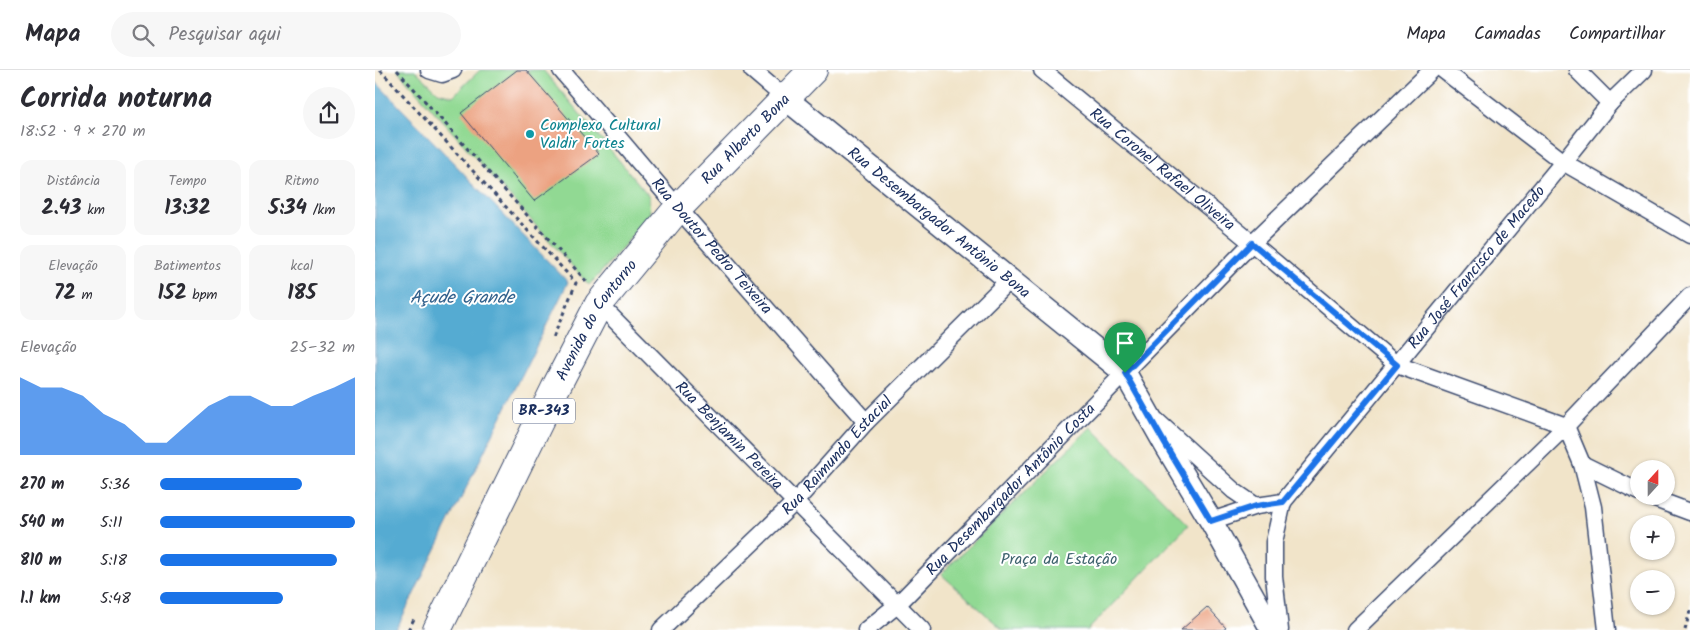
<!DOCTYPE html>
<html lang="pt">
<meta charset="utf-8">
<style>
body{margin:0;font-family:Kalam,sans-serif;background:#f7f7f7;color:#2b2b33;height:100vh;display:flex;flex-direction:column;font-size:19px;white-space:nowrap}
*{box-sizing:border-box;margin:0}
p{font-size:16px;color:#7c7c81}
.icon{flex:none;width:28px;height:28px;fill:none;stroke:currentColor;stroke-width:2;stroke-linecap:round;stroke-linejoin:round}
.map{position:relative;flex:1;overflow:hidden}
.panel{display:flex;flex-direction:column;background:#fff;width:375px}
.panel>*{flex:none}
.needle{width:32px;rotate:21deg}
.controls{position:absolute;left:1255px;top:390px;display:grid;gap:10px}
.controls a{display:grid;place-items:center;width:45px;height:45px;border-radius:50%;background:#fff;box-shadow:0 1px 4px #0004;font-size:25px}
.pin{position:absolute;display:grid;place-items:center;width:42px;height:42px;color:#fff;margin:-51px -21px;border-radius:50% 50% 50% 0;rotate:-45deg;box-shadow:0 0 5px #0007}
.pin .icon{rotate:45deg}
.round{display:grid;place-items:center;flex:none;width:52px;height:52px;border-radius:26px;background:#f7f7f7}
.summary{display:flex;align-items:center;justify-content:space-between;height:85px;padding:0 20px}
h1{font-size:28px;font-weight:800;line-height:38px}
.stats{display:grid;grid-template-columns:repeat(3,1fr);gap:8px;height:85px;padding:5px 20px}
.stats div{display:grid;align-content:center;border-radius:12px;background:#f7f7f7;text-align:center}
.stats b{font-size:21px;font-weight:800}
.stats small{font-size:14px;font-weight:400}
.stats p{font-size:14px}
.chart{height:140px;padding:10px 20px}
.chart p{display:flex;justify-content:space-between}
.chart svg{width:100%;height:90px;margin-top:5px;fill:#1a73e8;opacity:.7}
ul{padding:0 20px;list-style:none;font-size:16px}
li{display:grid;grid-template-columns:80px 60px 1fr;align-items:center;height:38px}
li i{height:12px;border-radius:6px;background:#1a73e8}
header{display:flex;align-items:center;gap:30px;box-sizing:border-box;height:70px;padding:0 25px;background:#fff;border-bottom:1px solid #e1e1e2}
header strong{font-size:24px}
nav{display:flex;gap:28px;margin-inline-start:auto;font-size:18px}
.search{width:350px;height:45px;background:#f7f7f7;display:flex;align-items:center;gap:12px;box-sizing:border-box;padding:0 18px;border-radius:28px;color:#7c7c81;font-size:19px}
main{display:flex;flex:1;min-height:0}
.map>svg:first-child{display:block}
.green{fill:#91d993;stroke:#568478}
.water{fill:#55abd2;stroke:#386d98}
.building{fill:#eca281}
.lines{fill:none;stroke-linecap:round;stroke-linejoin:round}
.street-casing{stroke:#3b4a6e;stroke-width:19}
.secondary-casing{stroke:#3b4a6e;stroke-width:25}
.highway-casing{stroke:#3b4a6e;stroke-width:30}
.path{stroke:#3b4a6e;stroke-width:3;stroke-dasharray:4 4;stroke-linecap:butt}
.street{stroke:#fff;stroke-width:16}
.secondary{stroke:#fff;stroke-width:22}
.highway{stroke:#fff;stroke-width:28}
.route-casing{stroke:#fff;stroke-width:10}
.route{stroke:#1a73e8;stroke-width:6}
.culture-dot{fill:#0f9aa8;stroke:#fff;stroke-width:2}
.labels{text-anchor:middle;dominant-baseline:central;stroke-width:4;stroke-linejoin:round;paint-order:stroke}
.shield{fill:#fff;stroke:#5f6d8e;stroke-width:1}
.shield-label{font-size:15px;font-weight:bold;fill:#1b2f5e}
.culture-label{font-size:16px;fill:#0d838f;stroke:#fff;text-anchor:start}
.street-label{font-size:16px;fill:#1b2f5e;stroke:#fff}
.park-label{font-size:16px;fill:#3e626e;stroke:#fff}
.water-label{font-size:18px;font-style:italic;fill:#32618c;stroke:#fff}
</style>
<header>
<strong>Mapa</strong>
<div class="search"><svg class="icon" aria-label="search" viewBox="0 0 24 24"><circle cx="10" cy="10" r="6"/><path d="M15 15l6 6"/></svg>Pesquisar aqui</div>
<nav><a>Mapa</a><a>Camadas</a><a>Compartilhar</a></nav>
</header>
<main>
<section class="panel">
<div class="summary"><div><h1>Corrida noturna</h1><p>18:52 · 9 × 270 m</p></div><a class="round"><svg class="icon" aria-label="share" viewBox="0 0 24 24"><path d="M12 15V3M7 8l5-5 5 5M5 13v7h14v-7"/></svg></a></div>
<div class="stats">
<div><p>Distância</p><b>2.43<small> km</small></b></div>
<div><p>Tempo</p><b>13:32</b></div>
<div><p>Ritmo</p><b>5:34<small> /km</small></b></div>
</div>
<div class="stats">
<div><p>Elevação</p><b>72<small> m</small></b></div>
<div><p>Batimentos</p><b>152<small> bpm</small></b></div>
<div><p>kcal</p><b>185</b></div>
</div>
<div class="chart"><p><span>Elevação</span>25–32 m</p>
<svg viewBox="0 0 160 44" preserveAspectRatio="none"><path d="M0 44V6L10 11L20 11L30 15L40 24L50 29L60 38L70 38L80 29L90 20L100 15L110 15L120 20L130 20L140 15L150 11L160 6V44z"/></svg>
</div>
<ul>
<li><b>270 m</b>5:36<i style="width:73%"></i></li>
<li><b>540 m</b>5:11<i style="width:100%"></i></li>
<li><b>810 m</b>5:18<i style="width:91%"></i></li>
<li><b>1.1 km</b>5:48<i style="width:63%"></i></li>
</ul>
</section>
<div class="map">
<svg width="1315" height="560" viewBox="0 0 1315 560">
<rect width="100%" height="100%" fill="#fff"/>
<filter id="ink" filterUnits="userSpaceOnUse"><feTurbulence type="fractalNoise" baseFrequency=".02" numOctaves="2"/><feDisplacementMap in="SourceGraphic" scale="10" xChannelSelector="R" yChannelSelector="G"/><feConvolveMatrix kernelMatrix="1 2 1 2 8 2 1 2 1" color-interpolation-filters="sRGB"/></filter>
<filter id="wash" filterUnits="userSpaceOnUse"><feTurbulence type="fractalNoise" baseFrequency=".0096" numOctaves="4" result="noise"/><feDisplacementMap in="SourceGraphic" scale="20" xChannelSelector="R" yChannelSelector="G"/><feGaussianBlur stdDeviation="1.12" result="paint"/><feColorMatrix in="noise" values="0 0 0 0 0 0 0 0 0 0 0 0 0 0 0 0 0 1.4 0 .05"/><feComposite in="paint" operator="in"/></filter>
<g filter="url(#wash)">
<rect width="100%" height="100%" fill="#f1e4c9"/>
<g class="green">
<polygon points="22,0 40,0 63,22 78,26 105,0 168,0 274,126 275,145 222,207 214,215"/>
<polygon points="716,357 813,455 713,560 628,560 566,504"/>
</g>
<polygon class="water" points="0,11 193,212 21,560 0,560"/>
<g id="blocks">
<g class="building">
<polygon points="142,0 151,0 224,84 159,131 86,43"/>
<polygon points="832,537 851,558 848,560 806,560"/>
</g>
</g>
</g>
<g filter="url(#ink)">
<use href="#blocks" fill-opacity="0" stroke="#3b4a6e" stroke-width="1"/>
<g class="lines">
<g class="street-casing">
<g id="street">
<polyline points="54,0 67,4 78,0"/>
<path id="s1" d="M186,0L303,138L491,352"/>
<polyline points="377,0 410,28"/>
<path id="s2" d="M667,0L877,173L1022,295L1191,356L1207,394L1218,437L1232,560"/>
<polyline points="1068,0 1188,92 1315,165"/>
<polyline points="1202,0 1235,33"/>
<path id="s3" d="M224,234L547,560"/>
<polyline points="782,351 859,421 881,436"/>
<polyline points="1207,394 1264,422"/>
<polyline points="1272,426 1315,442"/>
<path id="s4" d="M836,451L881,436L908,432L1188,92L1235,33L1269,0"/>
<path id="s5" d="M286,560L421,431L491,352L635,209"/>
<path id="s6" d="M491,560L522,535L877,173L1057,0"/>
<polyline points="905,560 899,506 899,472 908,432"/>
<polyline points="980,560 1191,356 1315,226"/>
</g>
</g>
<g class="secondary-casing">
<g id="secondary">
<path id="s7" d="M410,28L750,303L790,374L836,451L897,560"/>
</g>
</g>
<g class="highway-casing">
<g id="highway">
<path id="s8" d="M62,560L180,319L224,234L303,138L438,0"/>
</g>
</g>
<g class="path">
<polyline points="5,0 201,213 178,268"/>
<polyline points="22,0 212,212"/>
<polyline points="33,560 40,547"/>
<polyline points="1310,560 1315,541"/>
</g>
<use href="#street" class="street"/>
<use href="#secondary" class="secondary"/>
<use href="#highway" class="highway"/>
</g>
</g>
<g class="lines" filter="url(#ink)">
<g class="route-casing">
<polygon id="route" points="877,173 1022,295 908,432 881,436 836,451 790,374 750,303"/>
</g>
<use href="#route" class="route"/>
</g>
<circle class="culture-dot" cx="155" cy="64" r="5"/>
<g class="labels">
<rect class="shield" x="138" y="328.5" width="62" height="25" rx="4"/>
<g class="shield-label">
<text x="169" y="341">BR-343</text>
</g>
<g class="culture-label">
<text x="165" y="55">Complexo Cultural<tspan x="165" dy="18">Valdir Fortes</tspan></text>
</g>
<g class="street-label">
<text stroke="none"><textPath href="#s8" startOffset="585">Rua Alberto Bona</textPath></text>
<text stroke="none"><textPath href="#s2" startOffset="156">Rua Coronel Rafael Oliveira</textPath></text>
<text stroke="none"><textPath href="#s7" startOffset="198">Rua Desembargador Antônio Bona</textPath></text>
<text stroke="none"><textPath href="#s1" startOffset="232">Rua Doutor Pedro Teixeira</textPath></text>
<text stroke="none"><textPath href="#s4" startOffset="379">Rua José Francisco de Macedo</textPath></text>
<text stroke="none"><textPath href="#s8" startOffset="349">Avenida do Contorno</textPath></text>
<text stroke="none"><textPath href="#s3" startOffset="185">Rua Benjamin Pereira</textPath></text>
<text stroke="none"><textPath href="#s5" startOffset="248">Rua Raimundo Estacial</textPath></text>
<text stroke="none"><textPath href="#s6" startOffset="202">Rua Desembargador Antônio Costa</textPath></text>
</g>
<g class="park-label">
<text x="684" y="489">Praça da Estação</text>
</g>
<g class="water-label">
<text x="87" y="228">Açude Grande</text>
</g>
</g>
</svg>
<div class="controls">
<a><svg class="needle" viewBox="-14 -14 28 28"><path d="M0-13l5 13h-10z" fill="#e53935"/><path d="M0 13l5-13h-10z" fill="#7c7c81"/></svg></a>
<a>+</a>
<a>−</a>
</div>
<div class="pin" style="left:750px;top:303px;background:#1e9e55"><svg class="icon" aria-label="arrive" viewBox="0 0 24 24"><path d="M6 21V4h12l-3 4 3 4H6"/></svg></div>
</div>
</main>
